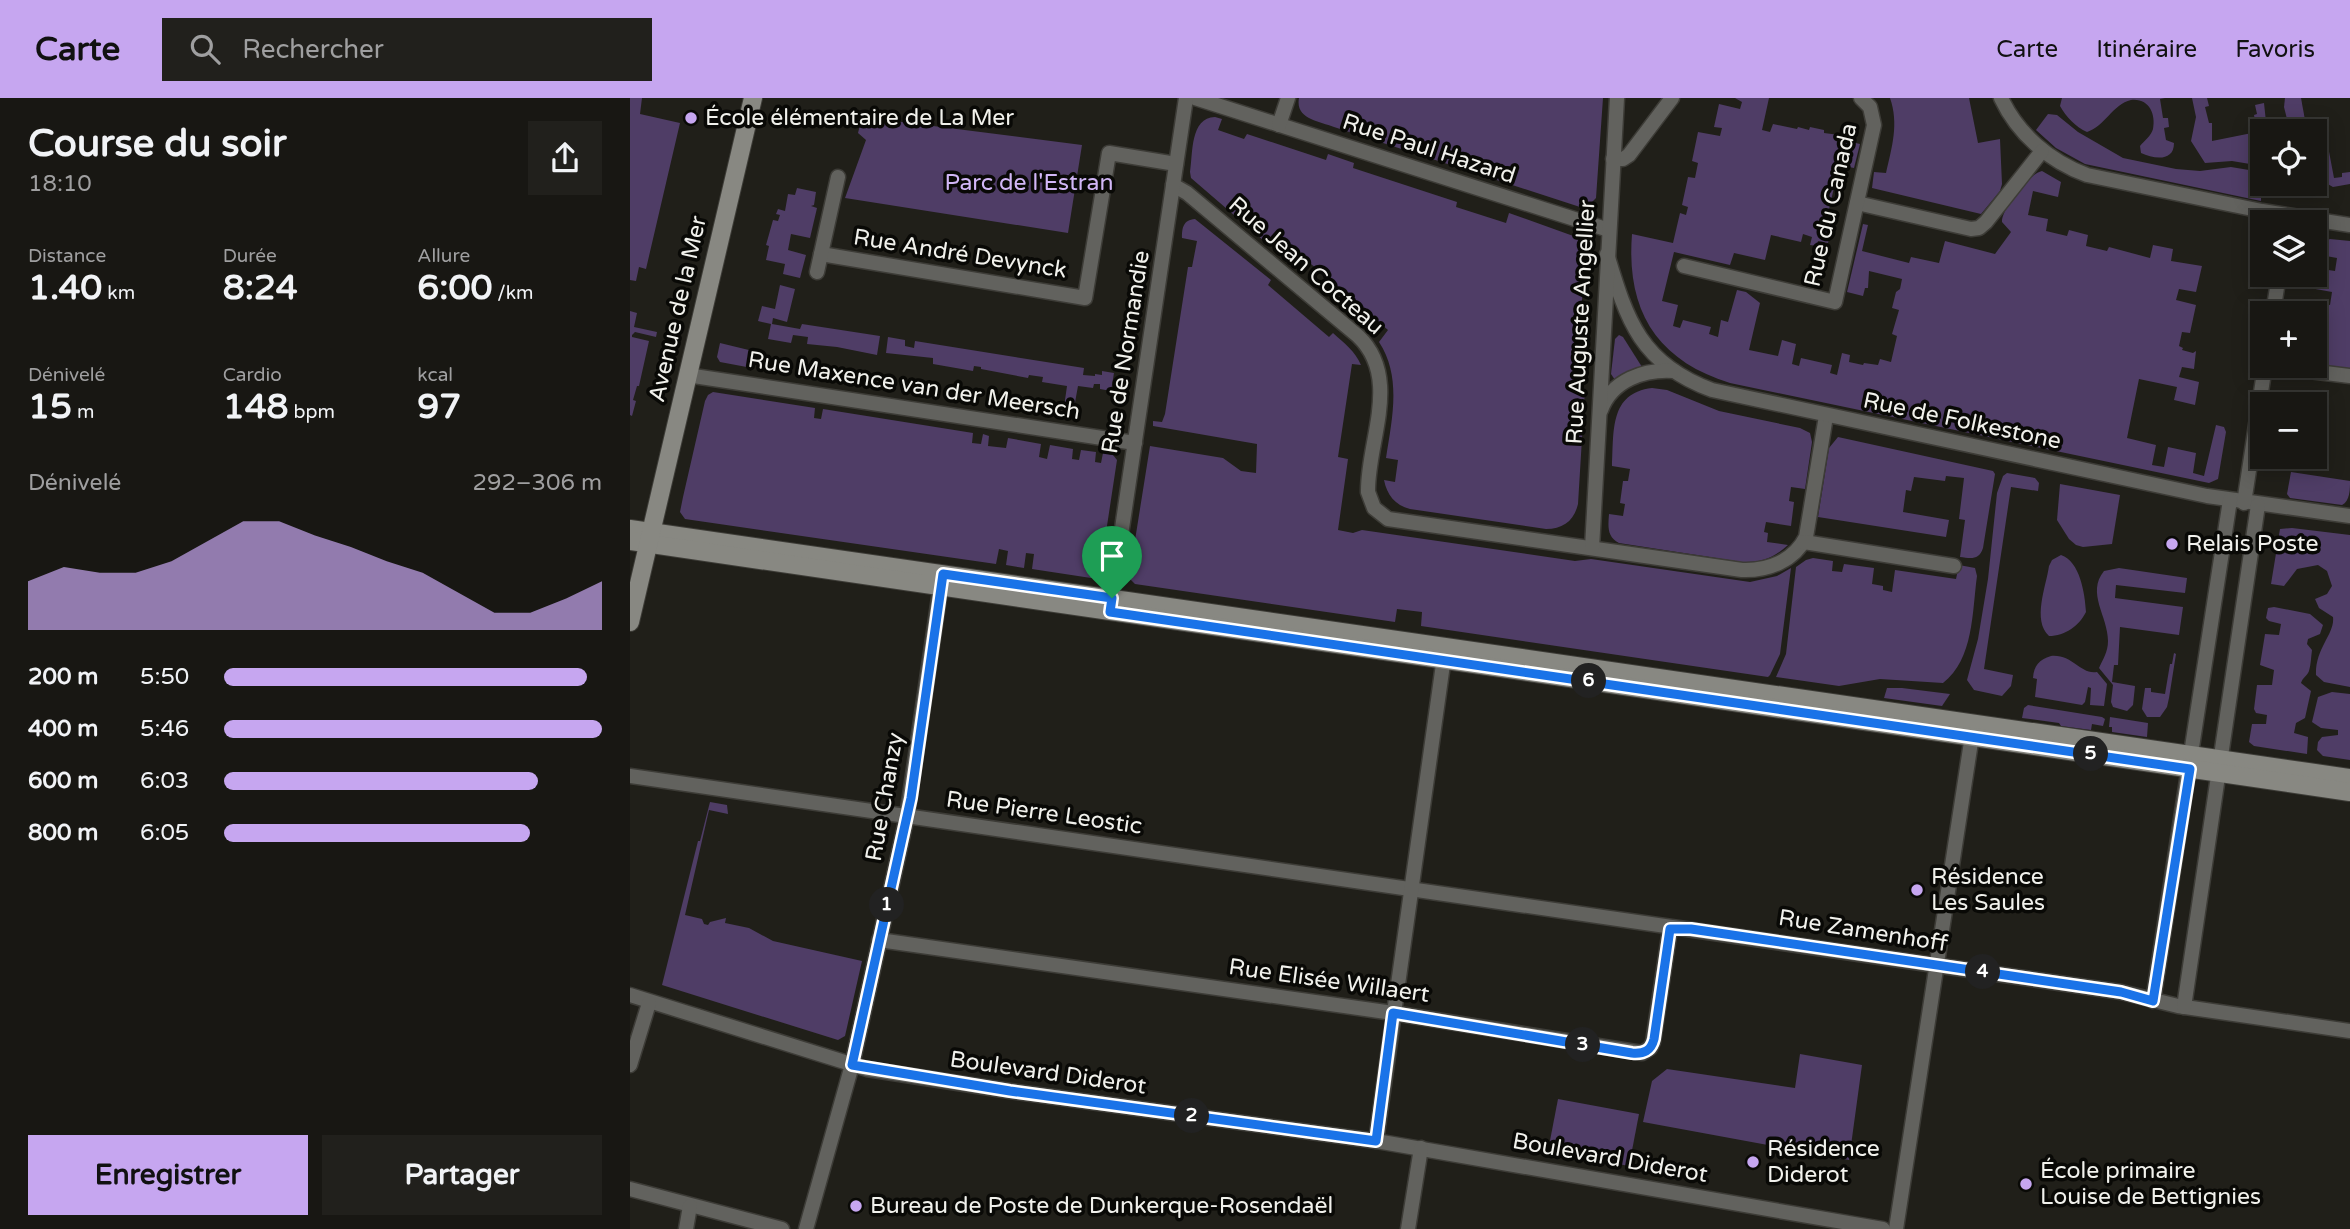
<!DOCTYPE html>
<html lang="fr">
<meta charset="utf-8">
<style>
body{margin:0;font-family:"Varela Round",sans-serif;background:#21201c;color:#f1f3f6;height:100vh;display:flex;flex-direction:column;font-size:26px;white-space:nowrap}
*{box-sizing:border-box;margin:0}
p{font-size:23px;color:#9f9fa0}
.icon{flex:none;width:38px;height:38px;fill:none;stroke:currentColor;stroke-width:2;stroke-linecap:round;stroke-linejoin:round}
.map{position:relative;flex:1;overflow:hidden}
.details{display:flex;flex-direction:column;background:#181713;width:630px}
.details>*{flex:none}
.tools{position:absolute;left:1620px;top:21px;display:grid;gap:14px}
.tools a{display:grid;place-items:center;width:77px;height:77px;border-radius:0px;background:#181713;box-shadow:0 4px 18px #0003,0 0 0 2px #363633;font-size:35px}
.pin{position:absolute;display:grid;place-items:center;width:60px;height:60px;color:#fff;margin:-72px -30px;border-radius:50% 50% 50% 0;rotate:-45deg;box-shadow:0 0 7px #0007}
.pin .icon{rotate:45deg}
.km{position:absolute;width:35px;height:35px;margin:-18px;border-radius:50%;background:#222;color:#fff;font-size:19px;line-height:35px;text-align:center}
.round{display:grid;place-items:center;flex:none;width:74px;height:74px;border-radius:0px;background:#21201c}
.head{display:flex;align-items:center;justify-content:space-between;height:119px;padding:0 28px}
h1{font-size:38px;font-weight:800;line-height:52px}
.figures{display:grid;grid-template-columns:repeat(3,1fr);gap:10px;height:119px;padding:7px 28px}
.figures div{display:grid;align-content:center}
.figures b{font-size:35px;font-weight:800}
.figures small{font-size:19px;font-weight:400}
.figures p{font-size:19px}
.chart{height:196px;padding:14px 28px}
.chart p{display:flex;justify-content:space-between}
.chart svg{width:100%;height:126px;margin-top:7px;fill:#c6a6f0;opacity:.7}
.primary-button{display:flex;gap:14px;margin-top:auto;padding:14px 28px}
.primary-button a{flex:1;height:80px;border-radius:0px;background:#c6a6f0;color:#111;font-size:28px;font-weight:800;line-height:80px;text-align:center}
.primary-button a+a{background:#21201c;color:#f1f3f6}
ul{padding:0 28px;list-style:none;font-size:23px}
li{display:grid;grid-template-columns:112px 84px 1fr;align-items:center;height:52px}
li i{height:18px;border-radius:9px;background:#c6a6f0}
header{display:flex;align-items:center;gap:42px;box-sizing:border-box;height:98px;padding:0 35px;background:#c6a6f0;color:#111}
header strong{font-size:33px}
nav{display:flex;gap:38px;margin-inline-start:auto;font-size:24px}
.search{width:490px;height:63px;background:#21201c;display:flex;align-items:center;gap:18px;box-sizing:border-box;padding:0 24px;border-radius:0px;color:#9f9fa0;font-size:26px}
main{display:flex;flex:1;min-height:0}
.map>svg:first-child{display:block}
.green{fill:#4f3d66}
.lines{fill:none;stroke-linecap:round;stroke-linejoin:round}
.street-casing{stroke:#3d3c37;stroke-width:17}
.secondary-casing{stroke:#3d3c37;stroke-width:20}
.street{stroke:#62625e;stroke-width:14}
.secondary{stroke:#888882;stroke-width:18}
.route-casing{stroke:#fff;stroke-width:14}
.route{stroke:#1a73e8;stroke-width:9}
.poi-dot{fill:#c6a6f0;stroke:#090906;stroke-width:2.5}
.labels{text-anchor:middle;dominant-baseline:central;stroke-width:7;stroke-linejoin:round;paint-order:stroke}
.poi-label{font-size:23px;fill:#f1f1ec;stroke:#090906;text-anchor:start}
.street-label{font-size:23px;fill:#f1f1ec;stroke:#090906}
.park-label{font-size:23px;fill:#d2b7f7;stroke:#090906}
</style>
<header>
<strong>Carte</strong>
<div class="search"><svg class="icon" aria-label="search" viewBox="0 0 24 24"><circle cx="10" cy="10" r="6"/><path d="M15 15l6 6"/></svg>Rechercher</div>
<nav><a>Carte</a><a>Itinéraire</a><a>Favoris</a></nav>
</header>
<main>
<section class="details">
<div class="head"><div><h1>Course du soir</h1><p>18:10</p></div><a class="round"><svg class="icon" aria-label="share" viewBox="0 0 24 24"><path d="M12 15V3M7 8l5-5 5 5M5 13v7h14v-7"/></svg></a></div>
<div class="figures">
<div><p>Distance</p><b>1.40<small> km</small></b></div>
<div><p>Durée</p><b>8:24</b></div>
<div><p>Allure</p><b>6:00<small> /km</small></b></div>
</div>
<div class="figures">
<div><p>Dénivelé</p><b>15<small> m</small></b></div>
<div><p>Cardio</p><b>148<small> bpm</small></b></div>
<div><p>kcal</p><b>97</b></div>
</div>
<div class="chart"><p><span>Dénivelé</span>292–306 m</p>
<svg viewBox="0 0 160 44" preserveAspectRatio="none"><path d="M0 44V27L10 22L20 24L30 24L40 20L50 13L60 6L70 6L80 11L90 15L100 20L110 24L120 31L130 38L140 38L150 33L160 27V44z"/></svg>
</div>
<ul>
<li><b>200 m</b>5:50<i style="width:96%"></i></li>
<li><b>400 m</b>5:46<i style="width:100%"></i></li>
<li><b>600 m</b>6:03<i style="width:83%"></i></li>
<li><b>800 m</b>6:05<i style="width:81%"></i></li>
</ul>
<div class="primary-button"><a>Enregistrer</a><a>Partager</a></div>
</section>
<div class="map">
<svg width="1720" height="1131" viewBox="0 0 1720 1131">
<rect width="100%" height="100%" fill="#201f19"/>
<g class="green">
<polygon points="0,0 12,0 10,16 50,25 16,171 9,169 6,183 0,182"/>
<path d="M669,0H973L966,100L959,107L950,109L704,29C689,23 665,21 669,0Z"/>
<path d="M1105,0H1139L1132,32L1140,34L1143,26L1167,31L1168,29L1179,32L1180,29L1194,32V35L1217,38V43L1230,46L1224,70L1209,67L1196,125L1202,127L1198,145L1188,143L1187,148L1180,147L1182,139L1173,136L1171,144L1141,137L1135,162L1104,155L1100,167L1044,154L1032,203L1048,207L1043,228L1050,230L1053,222L1081,229L1079,236L1088,239L1091,222L1098,224L1107,192L1116,194L1130,205L1119,252L1148,258L1152,242L1166,246L1162,266L1169,268L1171,260L1202,267L1200,275L1207,277L1212,255L1220,257L1219,264L1233,267L1234,265L1248,267L1250,261L1261,264L1267,238L1262,236L1269,212L1262,210L1266,194L1270,191L1272,181L1239,173L1238,190H1235L1233,198L1217,194L1233,126L1238,127L1232,153L1279,165L1281,159L1309,165L1315,143L1365,156L1381,134L1372,124C1371,111 1400,75 1412,73L1431,84L1428,99L1403,93L1398,117L1418,121L1416,133L1437,138L1439,132L1458,137L1456,148L1477,153L1479,149L1520,160L1523,147L1543,151L1541,163L1572,168L1566,194L1549,191L1546,202L1566,207L1560,235L1552,234L1549,248L1553,250L1552,252L1563,255L1566,253L1564,271L1552,269L1549,279L1569,284L1565,307L1544,302L1547,289L1509,281L1497,340L1526,347L1522,367L1534,369L1538,349L1566,355L1563,375L1574,378L1586,327L1594,329L1596,334L1588,381L1579,385L1100,285C1026,262 996,212 1002,136L1043,145L1050,115L1056,117L1058,109L1052,107L1058,79L1065,80L1068,65L1062,63L1068,34L1090,38L1092,30L1084,29L1089,6L1110,11L1112,4Z"/>
<path d="M1260,0H1339L1348,45L1370,41L1372,86L1370,93L1351,116L1242,90L1244,74L1256,75C1262,49 1269,26 1260,0Z"/>
<path d="M1432,0H1535L1530,1L1533,20H1538L1539,29L1534,30L1536,42L1544,45C1544,64 1524,61 1511,55L1510,48C1514,43 1521,38 1523,31C1526,16 1519,0 1501,2C1483,6 1474,29 1457,34C1446,29 1436,19 1430,8Z"/>
<polygon points="1562,0 1577,0 1579,8 1575,9 1579,25 1582,25 1582,43 1627,34 1624,17 1627,16 1625,7 1634,5 1637,33 1633,33 1632,68 1602,63 1575,65 1561,43 1566,19"/>
<polygon points="1655,0 1671,0 1677,33 1660,33 1654,9"/>
<polygon points="1418,16 1427,17 1448,34 1493,60 1546,71 1570,73 1601,69 1625,73 1631,87 1631,103 1455,66 1426,50 1406,32"/>
<polygon points="232,19 452,47 438,135 215,100 236,42 228,35"/>
<path d="M585,19L592,21L588,32L614,41L617,36L696,62L698,56L724,65L723,70L827,104L826,109L876,125L879,115L960,144L962,151L955,152L947,286V290L955,291L948,406C944,423 933,431 916,431L780,411C765,407 757,397 754,382L765,384L768,362L756,360C762,321 772,279 749,244L758,232L674,160L670,164L638,137L633,142L561,80L560,74C563,55 560,20 585,19Z"/>
<polygon points="1697,43 1704,80 1712,79 1712,75 1720,74 1720,86 1703,89 1685,79 1685,46"/>
<polygon points="167,90 186,94 184,107 181,108 187,110 180,140 161,136 158,152 176,157 170,180 153,176 155,166 136,162 139,148 136,147 143,122 148,123 150,117 146,116 148,111 155,113 158,96 165,97"/>
<path d="M565,121L641,182L638,187L699,239L703,235C714,245 725,253 731,267L722,266L708,359L718,361L708,432L723,435L732,432L945,463L961,461L1120,484L1147,478L1161,470L1150,556L1140,577L1138,579L791,528L792,514L767,511L765,524L505,486L499,480L520,348L593,360L611,373L626,375L627,346L523,328V323L532,324L535,316L558,169H562L567,143L552,140C552,130 553,122 565,121Z"/>
<polygon points="1700,141 1720,143 1720,273 1685,268 1685,242 1695,241 1697,228 1685,226 1685,215 1677,215 1678,203 1700,207 1702,194 1680,190 1685,170 1705,173 1707,160 1685,156 1690,146"/>
<polygon points="150,187 165,191 157,224 143,220 142,226 170,231 172,226 250,238 247,257 207,249 177,246 178,239 163,237 161,245 138,241 141,226 128,223 132,208 145,211"/>
<polygon points="0,213 7,215 4,229 27,234 26,239 5,234 2,237 2,239 19,243 9,288 7,288 3,302 6,303 2,318 0,317"/>
<polygon points="989,237 993,239 1012,269 985,282 981,276 985,241"/>
<polygon points="258,239 275,242 275,248 284,250 285,243 454,270 453,277 465,278 465,276 472,277 472,273 484,275 481,293 470,291 470,286 464,286 463,290 448,288 444,310 434,309 437,288 412,284 413,279 399,277 398,280 351,271 351,269 344,268 343,273 303,266 303,260 256,255"/>
<polygon points="90,245 127,254 122,270 90,264 87,259"/>
<path d="M1022,290L1037,292L1089,313L1170,330L1180,335L1182,344L1175,391L1161,389L1159,403L1164,404L1161,428L1136,424L1134,434L1138,435L1137,444L1158,447C1144,460 1131,465 1112,464L989,445C977,439 978,429 979,416L993,418L995,406L990,405L993,383H998L1000,371L982,368C984,334 979,295 1022,290Z"/>
<polygon points="83,294 185,310 184,320 191,321 193,311 343,335 342,345 351,346 353,336 359,338 358,348 376,350 378,340 411,346 409,359 417,361 420,347 443,351 442,361 449,362 451,352 466,354 465,364 471,365 473,355 483,357 487,362 470,474 461,480 402,471 404,456 396,455 394,470 376,467 378,453 369,451 366,466 55,421 50,414 53,399 75,303 78,297"/>
<path d="M1208,339L1363,373L1365,376L1353,450C1349,463 1340,460 1330,459L1335,422L1329,421L1334,380L1316,378L1315,383L1284,379L1281,393L1276,392L1273,414L1319,422L1316,439L1188,419L1199,350Z"/>
<path d="M1661,374L1720,383C1720,391 1720,403 1712,407L1660,400L1657,396Z"/>
<polygon points="1377,375 1405,380 1409,385 1408,393 1381,389 1354,571 1383,577 1381,588 1372,598 1344,592 1337,582 1348,541 1358,481 1367,395 1373,378"/>
<polygon points="1430,386 1490,397 1482,446 1453,449 1446,447 1439,441 1427,422"/>
<path d="M1662,430L1720,437V589L1694,584L1686,577C1685,550 1705,536 1703,519L1689,510L1685,501L1697,496L1702,488L1697,473L1688,467L1667,471L1654,488L1641,486L1650,431Z"/>
<path d="M1431,457C1450,463 1455,496 1456,514C1449,528 1435,538 1419,538C1402,522 1416,489 1419,468L1422,462Z"/>
<path d="M1183,460L1203,463L1202,473L1212,474L1214,466L1244,470L1242,486L1253,488V492L1262,494L1265,472L1326,481L1329,467L1345,470L1347,478C1342,514 1344,561 1313,585L1250,581L1209,588L1146,579L1156,556L1166,469L1176,462Z"/>
<path d="M1489,470L1557,480L1555,495L1486,487L1485,500L1553,509L1549,537L1490,529L1488,567H1484L1482,584L1505,588L1503,607L1497,613L1483,609L1481,604L1483,587L1469,570C1473,561 1478,554 1478,543C1478,518 1456,495 1474,473Z"/>
<path d="M1644,509L1680,516L1693,527L1690,536L1678,541L1677,546L1682,552C1681,559 1681,566 1679,573C1677,578 1673,579 1671,585L1681,593L1675,620L1666,625L1664,635L1678,639L1677,656L1624,648L1619,644L1622,626H1636L1637,617L1626,615L1624,611L1627,587H1642L1644,572L1630,567L1635,536L1649,537L1651,526L1639,523L1636,520L1638,510Z"/>
<polygon points="1544,555 1546,556 1539,600 1537,609 1530,619 1517,619 1512,611 1515,590 1521,590 1521,594 1535,596 1540,566 1542,566"/>
<path d="M1421,558C1443,556 1450,577 1467,574L1477,586L1474,608L1460,607L1461,590L1458,589L1455,604L1452,607L1405,599L1407,581L1403,580C1404,567 1409,562 1421,558Z"/>
<polygon points="1257,590 1272,590 1320,596 1312,608 1254,600"/>
<polygon points="1702,594 1720,596 1720,662 1693,658 1687,652 1688,644 1692,639 1708,637 1708,632 1691,630 1682,624 1688,599"/>
<polygon points="1398,607 1472,619 1475,621 1473,628 1462,626 1461,632 1431,628 1429,625 1392,620 1394,610"/>
<polygon points="1480,619 1518,625 1517,639 1482,634 1482,629 1479,629"/>
<polygon points="80,704 97,707 98,716 79,712 55,817 72,821 74,826 78,827 80,824 96,820 95,825 119,830 143,843 232,863 215,938 208,942 32,887 68,743 70,743"/>
<polygon points="1170,956 1232,967 1219,1062 1013,1024 1022,983 1037,971 1165,990"/>
<polygon points="928,1001 1009,1016 999,1068 918,1053"/>
</g>
<g class="lines">
<g class="street-casing">
<g id="street">
<polyline points="565,0 979,132"/>
<path d="M1371,0C1388,36 1419,63 1457,77L1632,113L1720,127"/>
<polyline points="649,27 658,0"/>
<polyline points="983,61 993,61 999,57 1042,0"/>
<path d="M543,87L557,95L728,238C772,280 737,344 738,394L744,410L758,421L1112,472C1138,473 1164,463 1176,439L1196,318"/>
<polyline points="1227,105 1341,131 1349,130 1356,124 1412,53"/>
<polyline points="191,156 455,200 479,55 546,66"/>
<path d="M977,156C997,223 1011,266 1082,292L1577,398L1720,418"/>
<polyline points="1054,168 1205,204 1244,27 1240,9 1231,0"/>
<polyline points="187,174 208,79"/>
<polyline points="1643,215 1649,177"/>
<polyline points="1639,268 1720,278"/>
<polyline points="57,277 505,345"/>
<path d="M971,312C982,282 1014,271 1044,273"/>
<polyline points="1614,405 1635,268"/>
<polyline points="1174,444 1324,468"/>
<polyline points="962,450 987,0"/>
<polyline points="480,511 556,0"/>
<polyline points="0,678 1491,894 1548,908 1720,933"/>
<polyline points="249,842 763,915 1012,955 1020,950 1023,944 1040,831"/>
<polyline points="0,897 237,971 380,993 746,1043 1253,1131"/>
<polyline points="1523,903 1600,402"/>
<polyline points="1554,909 1628,407"/>
<polyline points="0,967 19,905"/>
<polyline points="746,1043 815,552"/>
<polyline points="0,1091 152,1131"/>
<polyline points="56,1131 60,1108"/>
<polyline points="176,1131 222,967 277,718 312,479"/>
<polyline points="778,1131 791,1050"/>
<polyline points="1266,1131 1343,631"/>
</g>
</g>
<g class="secondary-casing">
<g id="secondary">
<polyline points="0,431 1720,680"/>
<polyline points="0,443 1720,694"/>
<polyline points="0,524 123,0"/>
</g>
</g>
<use href="#street" class="street"/>
<use href="#secondary" class="secondary"/>
</g>
<g class="lines">
<g class="route-casing">
<path id="route" d="M313,476L482,500L480,514L1560,671L1523,903L1491,894L1061,831H1040L1024,941C1021,953 1014,956 1002,955L763,915L746,1043L380,993L222,967L281,700Z"/>
</g>
<use href="#route" class="route"/>
</g>
<g class="poi-dot">
<circle cx="61" cy="20" r="7"/>
<circle cx="1542" cy="446" r="7"/>
<circle cx="1287" cy="792" r="7"/>
<circle cx="1123" cy="1064" r="7"/>
<circle cx="1396" cy="1086" r="7"/>
<circle cx="226" cy="1108" r="7"/>
</g>
<g class="labels">
<g class="poi-label">
<text x="75" y="20">École élémentaire de La Mer</text>
<text x="1556" y="446">Relais Poste</text>
<text x="1301" y="779">Résidence<tspan x="1301" dy="26">Les Saules</tspan></text>
<text x="1137" y="1051">Résidence<tspan x="1137" dy="26">Diderot</tspan></text>
<text x="1410" y="1073">École primaire<tspan x="1410" dy="26">Louise de Bettignies</tspan></text>
<text x="240" y="1108">Bureau de Poste de Dunkerque-Rosendaël</text>
</g>
<g class="street-label">
<text transform="translate(799 51) rotate(18)">Rue Paul Hazard</text>
<text transform="translate(1201 107) rotate(-77)">Rue du Canada</text>
<text transform="translate(330 156) rotate(9)">Rue André Devynck</text>
<text transform="translate(676 168) rotate(41)">Rue Jean Cocteau</text>
<text transform="translate(48 211) rotate(-77)">Avenue de la Mer</text>
<text transform="translate(951 224) rotate(-87)">Rue Auguste Angellier</text>
<text transform="translate(496 254) rotate(-81)">Rue de Normandie</text>
<text transform="translate(284 288) rotate(9)">Rue Maxence van der Meersch</text>
<text transform="translate(1332 323) rotate(12)">Rue de Folkestone</text>
<text transform="translate(255 699) rotate(-80)">Rue Chanzy</text>
<text transform="translate(414 715) rotate(8)">Rue Pierre Leostic</text>
<text transform="translate(1233 833) rotate(9)">Rue Zamenhoff</text>
<text transform="translate(699 883) rotate(8)">Rue Elisée Willaert</text>
<text transform="translate(418 975) rotate(8)">Boulevard Diderot</text>
<text transform="translate(980 1060) rotate(10)">Boulevard Diderot</text>
</g>
<g class="park-label">
<text x="399" y="85">Parc de l'Estran</text>
</g>
</g>
</svg>
<div class="tools">
<a><svg class="icon" aria-label="locate" viewBox="0 0 24 24"><circle cx="12" cy="12" r="6"/><path d="M12 2v4M12 18v4M2 12h4M18 12h4"/></svg></a>
<a><svg class="icon" aria-label="layers" viewBox="0 0 24 24"><path d="M12 4l9 5-9 5-9-5zM3 14l9 5 9-5"/></svg></a>
<a>+</a>
<a>−</a>
</div>
<div class="pin" style="left:482px;top:500px;background:#1e9e55"><svg class="icon" aria-label="arrive" viewBox="0 0 24 24"><path d="M6 21V4h12l-3 4 3 4H6"/></svg></div>
<b class="km" style="left:257px;top:807px">1</b>
<b class="km" style="left:562px;top:1018px">2</b>
<b class="km" style="left:953px;top:947px">3</b>
<b class="km" style="left:1353px;top:874px">4</b>
<b class="km" style="left:1461px;top:656px">5</b>
<b class="km" style="left:959px;top:583px">6</b>
</div>
</main>
